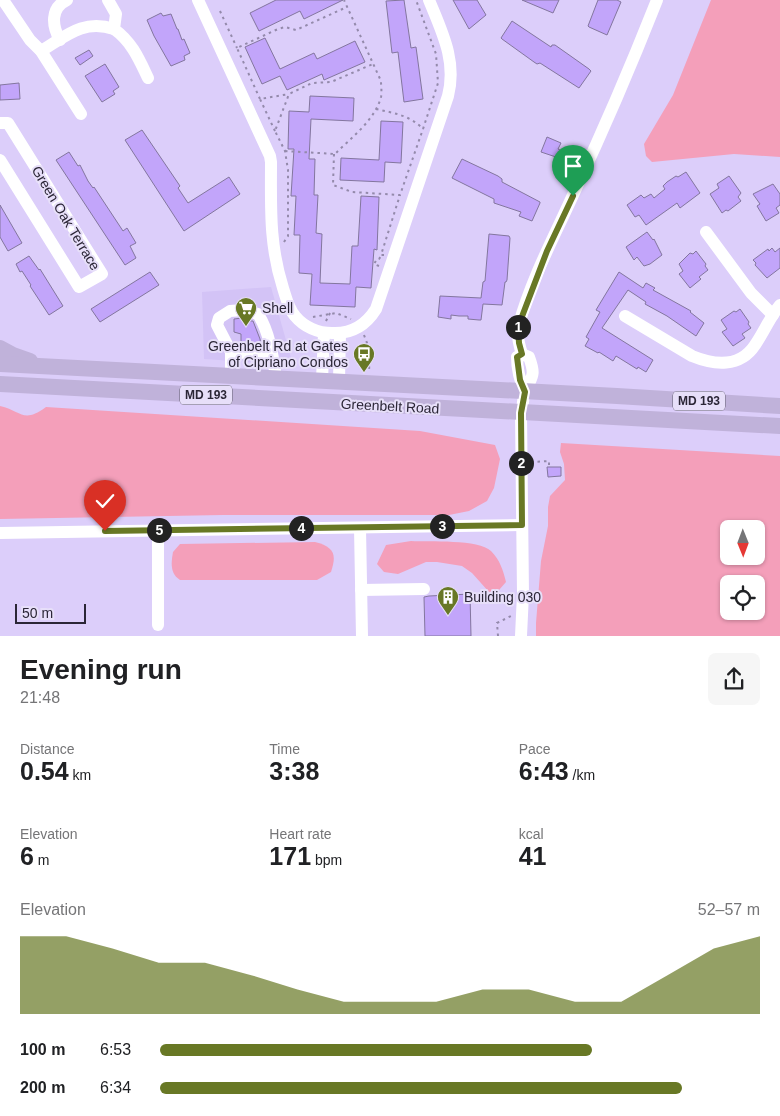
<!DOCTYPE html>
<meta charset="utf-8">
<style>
body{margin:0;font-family:Helvetica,sans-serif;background:#f6f6f6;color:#202124;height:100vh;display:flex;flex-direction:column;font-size:19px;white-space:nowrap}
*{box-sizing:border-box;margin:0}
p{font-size:16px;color:#757577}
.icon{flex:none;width:28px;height:28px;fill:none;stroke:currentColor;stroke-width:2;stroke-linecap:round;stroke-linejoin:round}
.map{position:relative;height:636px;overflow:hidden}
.side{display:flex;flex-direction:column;background:#fff;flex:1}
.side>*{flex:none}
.needle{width:32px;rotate:179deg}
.controls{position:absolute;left:720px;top:520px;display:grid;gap:10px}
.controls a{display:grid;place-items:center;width:45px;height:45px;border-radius:8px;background:#fff;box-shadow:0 1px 4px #0004;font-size:25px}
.scale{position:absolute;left:15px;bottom:12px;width:71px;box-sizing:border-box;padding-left:5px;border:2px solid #2b2636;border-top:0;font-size:14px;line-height:18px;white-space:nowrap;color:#2b2636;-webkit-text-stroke:4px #e7dff9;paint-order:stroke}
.pin{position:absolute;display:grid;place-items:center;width:42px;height:42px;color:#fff;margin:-51px -21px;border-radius:50% 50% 50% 0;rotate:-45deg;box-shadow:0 0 5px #0007}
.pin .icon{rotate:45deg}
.km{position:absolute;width:25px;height:25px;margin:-12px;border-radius:50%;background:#222;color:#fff;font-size:14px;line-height:25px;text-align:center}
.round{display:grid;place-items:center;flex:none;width:52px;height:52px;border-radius:8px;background:#f6f6f6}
.headline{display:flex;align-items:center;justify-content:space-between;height:85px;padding:0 20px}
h1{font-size:28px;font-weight:600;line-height:38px}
.figures{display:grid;grid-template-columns:repeat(3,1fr);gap:8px;height:85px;padding:5px 20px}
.figures div{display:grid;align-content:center}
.figures b{font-size:25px;font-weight:600}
.figures small{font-size:14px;font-weight:400}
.figures p{font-size:14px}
.chart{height:140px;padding:10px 20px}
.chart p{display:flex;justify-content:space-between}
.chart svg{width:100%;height:90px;margin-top:5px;fill:#687825;opacity:.7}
ul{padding:0 20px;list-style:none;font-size:16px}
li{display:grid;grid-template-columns:80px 60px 1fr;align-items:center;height:38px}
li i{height:12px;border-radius:6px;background:#687825}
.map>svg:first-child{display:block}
.built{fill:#d3c3f6}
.green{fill:#f49fba;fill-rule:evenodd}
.building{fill:#c2a5fa;stroke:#83769e}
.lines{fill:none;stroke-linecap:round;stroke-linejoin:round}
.path{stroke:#948aab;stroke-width:2;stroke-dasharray:2.5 4;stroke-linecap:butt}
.minor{stroke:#fff;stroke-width:12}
.major{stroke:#c0b2da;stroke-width:16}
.route-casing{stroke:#fff;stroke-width:10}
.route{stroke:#687825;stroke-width:6}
.labels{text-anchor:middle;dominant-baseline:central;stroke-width:4;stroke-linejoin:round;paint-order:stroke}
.shield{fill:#e7dff9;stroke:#635e70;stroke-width:1}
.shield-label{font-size:12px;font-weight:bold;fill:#2b2636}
.street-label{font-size:14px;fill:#2b2636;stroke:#e7dff9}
.poi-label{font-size:14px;fill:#2b2636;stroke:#e7dff9;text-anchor:start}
</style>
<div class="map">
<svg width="780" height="636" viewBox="0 0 780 636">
<rect width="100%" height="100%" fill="#dccefa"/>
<polygon class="built" points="271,287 293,365 204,359 202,292"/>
<g class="green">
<polygon points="711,0 780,0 780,157 734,154 652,162 646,156 644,144 673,95"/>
<path d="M0,406C22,411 23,424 46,407L420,431L495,445L500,459L494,488L487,501L469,511L449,515H223L0,519Z"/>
<path d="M561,443L780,456V636H536V623L541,561L548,526V507L550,496L565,480L564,464L560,452ZM729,529H756V556H729ZM729,584H756V611H729Z"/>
<path d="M411,541C429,542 479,539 491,551C500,560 503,570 506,582L499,590L489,592L472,573L462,566L437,562H426L398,574L384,572L377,564L386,545Z"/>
<path d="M315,542C334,547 337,554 331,572L317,580H180C170,574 171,563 173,552L180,544Z"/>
</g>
<g class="building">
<polygon points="276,0 343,0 304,19 300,11 259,31 250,13"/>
<polygon points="404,0 411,48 416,47 423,99 404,102 398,52 392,53 386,1"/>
<polygon points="453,0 477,0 486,15 469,29"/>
<polygon points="522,0 559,0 553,13"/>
<polygon points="598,0 617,0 621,2 607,35 589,27 588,26"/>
<polygon points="161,13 163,16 171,14 177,29 178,29 182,40 184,39 190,53 184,56 185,60 171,66 154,36 147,20"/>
<polygon points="512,21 551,47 552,45 555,45 589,69 591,71 579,88 540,63 537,64 534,62 502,39 501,38"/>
<polygon points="265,38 280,69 314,53 317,59 355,41 365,62 324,80 322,74 287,90 280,76 262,84 245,47"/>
<polygon points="89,50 93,56 80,65 75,58"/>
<polygon points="105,64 119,87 113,91 115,94 102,102 85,76"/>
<polygon points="19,83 20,99 0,100 0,85"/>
<polygon points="310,96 354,98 353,121 311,119 309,159 315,159 314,195 318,195 316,233 322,234 320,283 350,284 352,246 358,246 361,196 379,197 377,250 374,249 371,288 356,287 355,307 310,305 312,274 299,273 300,235 294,235 296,196 291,196 294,149 288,149 289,111 309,112"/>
<polygon points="381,121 403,122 401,163 385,162 384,182 340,180 341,158 379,160"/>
<polygon points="142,130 180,186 178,188 188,203 229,177 240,194 184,231 125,140"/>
<polygon points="547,137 561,143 558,149 562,151 559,158 541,152"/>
<polygon points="69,152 78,166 80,165 88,181 93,188 94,187 123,231 127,228 136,243 130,246 136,258 125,265 56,160"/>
<polygon points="462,159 498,176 502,179 502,182 540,202 540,203 532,221 519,216 521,212 494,203 494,199 452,178"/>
<polygon points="686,172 700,193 680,208 677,203 646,225 639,215 635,217 627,205 641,195 644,198 651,194 654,198 665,189 663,186 667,182 676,176 678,177"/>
<polygon points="729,176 741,193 738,197 741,201 728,211 726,210 722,213 710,194 719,188 717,184"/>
<polygon points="773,184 780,194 780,205 776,208 779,213 766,221 757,206 760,204 753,194"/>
<polygon points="0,205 22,243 8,251 0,237"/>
<polygon points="647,232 653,240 654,239 662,255 650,264 644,266 637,257 634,260 626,247"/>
<polygon points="489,234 509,236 510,238 507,280 506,282 505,282 502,305 483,304 481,320 479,320 468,319 468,316 459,316 451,315 451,319 438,317 440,296 481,298 483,282 485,281"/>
<polygon points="772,248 775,252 780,248 780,268 767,278 755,265 756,263 753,260 768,249 769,251"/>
<polygon points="696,251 706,264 705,266 708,270 699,277 701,279 690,288 679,274 683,271 679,264 690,253 693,254"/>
<polygon points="29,256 39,270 40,269 63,306 49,315 30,286 31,285 22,271 20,272 16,264"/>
<polygon points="150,272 159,285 100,322 91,309"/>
<polygon points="619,272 643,288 646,283 655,288 653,290 691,311 690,312 704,323 696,336 667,316 645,304 646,302 628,290 602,328 653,360 646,372 638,367 637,369 616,356 613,361 599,352 598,353 585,346 589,339 586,337 600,312 596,310"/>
<polygon points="740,309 749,322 748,324 751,328 742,334 745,338 733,346 722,332 727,329 721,320 734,311 736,312"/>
<polygon points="242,318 245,319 245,321 253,321 260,339 261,346 241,345 241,334 234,332 234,319"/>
<polygon points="547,467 561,467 561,476 548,477"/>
<polygon points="470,594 471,636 425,636 424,597 429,596"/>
</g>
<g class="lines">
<g class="path">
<polyline points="220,11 237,48"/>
<polyline points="260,99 237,48 278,29 285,27 296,30 347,7"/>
<path d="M376,109C393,113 410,115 423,129L438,83L436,54L416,0"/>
<polyline points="275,131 260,99 289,94"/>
<path d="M285,151L335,154C351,138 375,120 381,97C382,92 381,86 381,81L344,0"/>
<polyline points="334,154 333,185 352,192 400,195 423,129"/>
<polyline points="284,242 288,236 288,170 285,151 275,131 289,94 312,83 331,82 373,64"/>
<polyline points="384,255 381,255 400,195"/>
<polyline points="379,266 374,264 377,259 379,259 381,256"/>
<polyline points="313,317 336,313 351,319"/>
<polyline points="326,321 330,313"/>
<polyline points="364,335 370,351 369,371"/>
<polyline points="531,462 549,461 549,467"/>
<polyline points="498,636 497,623 511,616"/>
</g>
<g class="minor">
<polyline points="3,0 30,40 41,51 81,114"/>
<path d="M108,0L116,14L114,29C132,42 139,59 148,78"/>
<path d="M198,0L270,156L271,162C271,207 269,244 283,288C286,297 288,308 295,316C304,327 318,333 332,333C351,334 366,325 376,309L448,96C457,61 442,32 429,0"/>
<path d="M60,40C52,26 50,8 67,0"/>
<path d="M41,51C66,36 83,19 114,29"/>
<polyline points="0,123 8,123 102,274 79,287 0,160"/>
<polyline points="706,232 751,293 773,315"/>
<path d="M625,316L692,356C714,365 740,368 755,345C764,332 770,317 780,305"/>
<polyline points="231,352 272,355"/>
<path d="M522,354C519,345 516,334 519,324C531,280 554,237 573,195C603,131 631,66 657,0"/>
<path d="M231,376V352L217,325L219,318L230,311L243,310L258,314C270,333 273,357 276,378"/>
<polyline points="322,380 324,333"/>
<polyline points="339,381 340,333"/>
<polyline points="360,528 362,636"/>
<polyline points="158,530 158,625"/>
<polyline points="0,533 522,525"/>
<polyline points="361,590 424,589"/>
<path d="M521,636L523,594L521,413C523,406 523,398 525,392C532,376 536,376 529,357L522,354L517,357C517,370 520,381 525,392"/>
</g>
<g class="major">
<polyline points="0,348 13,355 30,361"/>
<polyline points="0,364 617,396 780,406"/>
<polyline points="0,384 780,426"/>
</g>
</g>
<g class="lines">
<g class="route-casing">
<polyline id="route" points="105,531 522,525 521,413 525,392 520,380 517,357 522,354 519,343 518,327 547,251 573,196"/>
</g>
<use href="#route" class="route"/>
</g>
<defs>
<g id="supermarket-pin" transform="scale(1.125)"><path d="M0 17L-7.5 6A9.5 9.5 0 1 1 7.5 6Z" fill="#687825" stroke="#e7dff9"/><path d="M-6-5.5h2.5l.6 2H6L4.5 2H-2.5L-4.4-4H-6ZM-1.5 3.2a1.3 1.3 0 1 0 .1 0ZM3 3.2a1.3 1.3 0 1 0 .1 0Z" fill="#fff"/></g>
<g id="bus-pin" transform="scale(1.125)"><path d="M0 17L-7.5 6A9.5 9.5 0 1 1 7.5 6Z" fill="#687825" stroke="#e7dff9"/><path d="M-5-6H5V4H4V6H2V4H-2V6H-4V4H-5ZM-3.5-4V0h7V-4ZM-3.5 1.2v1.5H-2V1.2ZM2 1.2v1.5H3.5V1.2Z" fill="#fff"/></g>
<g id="building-pin" transform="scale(1.125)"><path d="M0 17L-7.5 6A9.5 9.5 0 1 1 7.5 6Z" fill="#687825" stroke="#e7dff9"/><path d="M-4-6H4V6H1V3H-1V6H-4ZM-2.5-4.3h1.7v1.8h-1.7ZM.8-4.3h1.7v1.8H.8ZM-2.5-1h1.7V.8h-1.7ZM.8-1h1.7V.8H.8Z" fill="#fff"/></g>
</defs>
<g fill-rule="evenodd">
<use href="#supermarket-pin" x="246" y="308"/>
<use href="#bus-pin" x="364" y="354"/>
<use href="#building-pin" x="448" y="597"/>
</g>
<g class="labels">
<g class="shield">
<rect x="180" y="385.5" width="52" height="19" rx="4"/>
<rect x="673" y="391.5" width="52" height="19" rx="4"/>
</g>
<g class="shield-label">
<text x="206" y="395">MD 193</text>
<text x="699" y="401">MD 193</text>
</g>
<g class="street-label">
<text transform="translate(66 218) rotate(59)">Green Oak Terrace</text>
<text transform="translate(390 406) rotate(3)">Greenbelt Road</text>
</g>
<g class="poi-label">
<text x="262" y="308">Shell</text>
<text x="348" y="346" text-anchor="end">Greenbelt Rd at Gates<tspan x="348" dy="16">of Cipriano Condos</tspan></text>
<text x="464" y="597">Building 030</text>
</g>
</g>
</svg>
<div class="controls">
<a><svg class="needle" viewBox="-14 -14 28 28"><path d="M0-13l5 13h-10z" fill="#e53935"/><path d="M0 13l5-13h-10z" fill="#757577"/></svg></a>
<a><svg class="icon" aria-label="locate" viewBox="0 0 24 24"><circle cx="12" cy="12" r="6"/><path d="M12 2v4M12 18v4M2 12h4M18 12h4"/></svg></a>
</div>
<div class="scale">50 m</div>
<div class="pin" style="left:573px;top:196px;background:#1e9e55"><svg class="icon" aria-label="arrive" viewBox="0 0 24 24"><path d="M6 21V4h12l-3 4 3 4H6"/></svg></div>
<div class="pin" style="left:105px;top:531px;background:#d93025"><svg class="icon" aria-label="check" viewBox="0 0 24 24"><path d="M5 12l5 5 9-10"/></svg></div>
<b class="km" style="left:518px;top:327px">1</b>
<b class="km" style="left:521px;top:463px">2</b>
<b class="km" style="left:442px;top:526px">3</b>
<b class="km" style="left:301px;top:528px">4</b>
<b class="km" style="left:159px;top:530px">5</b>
</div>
<section class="side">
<div class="headline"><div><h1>Evening run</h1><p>21:48</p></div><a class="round"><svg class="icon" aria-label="share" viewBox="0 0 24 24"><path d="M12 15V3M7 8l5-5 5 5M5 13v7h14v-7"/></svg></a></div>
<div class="figures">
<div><p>Distance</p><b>0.54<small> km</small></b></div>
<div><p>Time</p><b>3:38</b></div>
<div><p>Pace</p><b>6:43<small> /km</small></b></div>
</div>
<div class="figures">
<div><p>Elevation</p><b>6<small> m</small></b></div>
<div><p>Heart rate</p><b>171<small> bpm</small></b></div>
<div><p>kcal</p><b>41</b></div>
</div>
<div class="chart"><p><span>Elevation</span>52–57 m</p>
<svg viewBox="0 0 160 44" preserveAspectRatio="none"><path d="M0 44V6L10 6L20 12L30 19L40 19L50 25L60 32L70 38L80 38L90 38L100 32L110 32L120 38L130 38L140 25L150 12L160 6V44z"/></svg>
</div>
<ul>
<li><b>100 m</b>6:53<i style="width:72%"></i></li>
<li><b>200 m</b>6:34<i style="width:87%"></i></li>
</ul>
</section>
